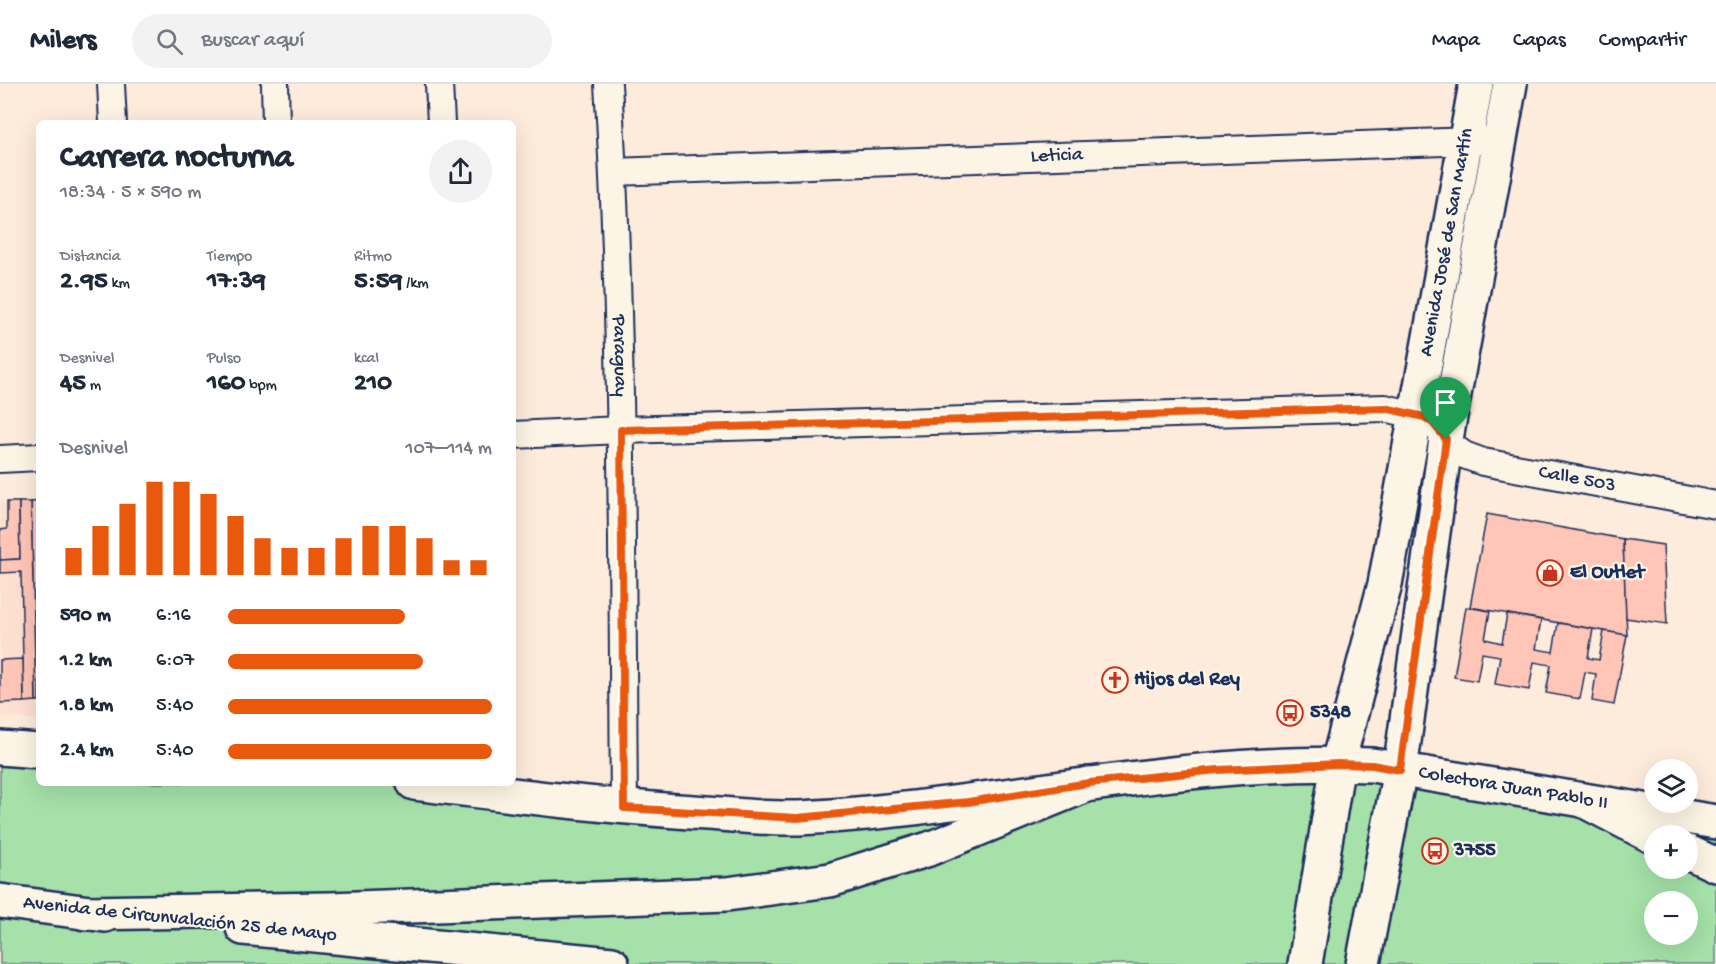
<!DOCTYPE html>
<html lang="es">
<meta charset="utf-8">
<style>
body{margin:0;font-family:"Gochi Hand",sans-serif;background:#f2f2f3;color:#1f2937;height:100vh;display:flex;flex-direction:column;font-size:22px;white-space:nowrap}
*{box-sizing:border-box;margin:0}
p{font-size:20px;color:#747a83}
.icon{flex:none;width:33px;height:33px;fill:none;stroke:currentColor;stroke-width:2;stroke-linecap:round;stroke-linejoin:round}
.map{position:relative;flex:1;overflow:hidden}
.panel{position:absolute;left:36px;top:36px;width:480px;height:666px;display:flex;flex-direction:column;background:#fff;border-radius:9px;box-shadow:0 6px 24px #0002}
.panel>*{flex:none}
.tools{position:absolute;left:1644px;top:675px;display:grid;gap:12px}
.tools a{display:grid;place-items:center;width:54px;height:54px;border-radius:50%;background:#fff;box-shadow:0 6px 24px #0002;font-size:30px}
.pin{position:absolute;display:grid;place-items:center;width:51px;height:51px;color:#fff;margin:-62px -26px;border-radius:50% 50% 50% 0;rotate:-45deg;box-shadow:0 0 6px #0007}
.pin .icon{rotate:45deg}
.round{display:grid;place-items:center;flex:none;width:63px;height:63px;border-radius:32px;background:#f2f2f3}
.head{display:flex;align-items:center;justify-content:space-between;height:102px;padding:0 24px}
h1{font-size:33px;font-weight:800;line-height:45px}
.metrics{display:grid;grid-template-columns:repeat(3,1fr);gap:9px;height:102px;padding:6px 24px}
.metrics div{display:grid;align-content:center}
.metrics b{font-size:26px;font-weight:800}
.metrics small{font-size:16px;font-weight:400}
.metrics p{font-size:16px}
.chart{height:168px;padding:12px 24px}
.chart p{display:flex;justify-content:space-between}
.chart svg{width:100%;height:108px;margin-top:6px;stroke:#ea580c;stroke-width:6}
ul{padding:0 24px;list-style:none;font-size:20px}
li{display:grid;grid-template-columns:96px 72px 1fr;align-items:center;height:45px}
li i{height:15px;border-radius:8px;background:#ea580c}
header{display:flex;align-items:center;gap:36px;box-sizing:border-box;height:84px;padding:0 30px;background:#fff;border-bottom:2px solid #e0e1e3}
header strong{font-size:28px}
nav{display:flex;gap:33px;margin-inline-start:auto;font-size:21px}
.search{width:420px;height:54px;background:#f2f2f3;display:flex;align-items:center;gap:15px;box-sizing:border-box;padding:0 21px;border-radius:33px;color:#747a83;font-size:22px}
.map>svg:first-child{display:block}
.built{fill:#fee0d1}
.green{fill:#a5e1a8;stroke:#608883;stroke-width:1.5;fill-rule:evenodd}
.building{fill:#ffc5b6;stroke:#1b2f5e;stroke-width:1.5}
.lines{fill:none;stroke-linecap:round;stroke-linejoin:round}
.street-casing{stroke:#1b2f5e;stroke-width:30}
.secondary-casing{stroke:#1b2f5e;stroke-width:38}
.highway-casing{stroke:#1b2f5e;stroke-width:38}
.street{stroke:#fcf5e5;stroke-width:26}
.secondary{stroke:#fcf5e5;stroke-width:33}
.highway{stroke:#fcf5e5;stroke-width:33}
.route-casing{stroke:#fff;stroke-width:12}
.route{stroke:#ea580c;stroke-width:8}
.labels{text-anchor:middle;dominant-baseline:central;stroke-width:4.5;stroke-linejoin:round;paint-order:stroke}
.street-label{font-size:20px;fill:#1b2f5e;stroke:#fcf5e5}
.poi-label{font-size:20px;font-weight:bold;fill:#1b2f5e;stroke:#fcf5e5;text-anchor:start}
</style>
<header>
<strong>Milers</strong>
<div class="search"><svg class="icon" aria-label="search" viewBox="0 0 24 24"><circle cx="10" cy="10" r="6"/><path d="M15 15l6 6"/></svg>Buscar aquí</div>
<nav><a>Mapa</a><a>Capas</a><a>Compartir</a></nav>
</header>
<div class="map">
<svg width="1716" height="880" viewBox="0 0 1716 880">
<rect width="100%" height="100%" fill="#fdebdc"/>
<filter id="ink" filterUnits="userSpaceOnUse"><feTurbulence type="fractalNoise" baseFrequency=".0167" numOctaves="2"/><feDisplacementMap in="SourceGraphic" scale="12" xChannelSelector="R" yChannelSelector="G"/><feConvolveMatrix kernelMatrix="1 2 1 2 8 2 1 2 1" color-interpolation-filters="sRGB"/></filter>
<g filter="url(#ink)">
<polygon class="built" points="39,417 39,636 0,632 0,419"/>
<path class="green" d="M0,664L39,667V699H414L797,734L1338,679L1716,738V880H0ZM1654,752H1688V784H1654ZM1654,818H1688V850H1654Z"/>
<g class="building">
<polygon points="39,417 39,617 36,617 31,418"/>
<polygon points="7,418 19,418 20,475 0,476 0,446 7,445"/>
<polygon points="19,418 31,418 36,617 24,618 21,488 0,489 0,476 20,475"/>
<polygon points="1487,430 1623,455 1627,551 1470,523"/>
<polygon points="1623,455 1663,461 1667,540 1626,534"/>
<polygon points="1466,523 1490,527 1485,555 1502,559 1507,530 1541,536 1536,565 1553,568 1558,539 1593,545 1588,574 1599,576 1604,547 1627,551 1614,621 1592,617 1596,590 1585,588 1580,615 1546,609 1551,581 1534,578 1529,606 1495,600 1500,572 1482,569 1477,597 1454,593"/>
<polygon points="23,575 24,618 0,619 0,576"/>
</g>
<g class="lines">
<g class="street-casing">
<g id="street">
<polyline points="111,0 113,39"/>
<polyline points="275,0 276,39"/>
<polyline points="439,0 441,39"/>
<path id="s1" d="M608,0C623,241 622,483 624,724"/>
<path id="s2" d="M613,88L1500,56"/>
<path id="s3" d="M513,351L621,346L1385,324L1424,333L1433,339L1454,364L1464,371L1483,378L1716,421"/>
<polyline points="0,375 39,373"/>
</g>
</g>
<g class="secondary-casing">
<g id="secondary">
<polyline points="0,664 39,667"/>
<path id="s4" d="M414,699C511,711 609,723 707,729C737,731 769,735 799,734C991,724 1180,673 1372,681L1716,738"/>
<path id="s5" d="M1305,880L1338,679L1385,500L1476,0"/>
<polyline points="1363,880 1400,686 1446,355 1510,0"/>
</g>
</g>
<g class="highway-casing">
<g id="highway">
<polyline points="1583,716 1654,753"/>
<polyline points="1688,768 1716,781"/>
<polyline points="0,817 105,831"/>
<polyline points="85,829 330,825 727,810 830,796 929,765 1089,700"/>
<polyline points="243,844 612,880"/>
</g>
</g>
<use href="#street" class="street"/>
<use href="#secondary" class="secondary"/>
<use href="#highway" class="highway"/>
</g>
</g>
<g class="lines" filter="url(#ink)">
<g class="route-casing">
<polygon id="route" points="1385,324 1424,333 1433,339 1446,355 1400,686 1372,681 1338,680 1218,686 1089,699 968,718 797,734 624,724 621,346"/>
</g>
<use href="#route" class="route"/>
</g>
<defs>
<g id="shop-ring" transform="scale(1.35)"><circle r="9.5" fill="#fcf5e5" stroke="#c8321e" stroke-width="1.5"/><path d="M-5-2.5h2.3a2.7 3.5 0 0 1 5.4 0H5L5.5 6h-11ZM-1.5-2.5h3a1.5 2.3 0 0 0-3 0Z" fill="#c8321e"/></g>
<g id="church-ring" transform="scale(1.35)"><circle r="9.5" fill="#fcf5e5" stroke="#c8321e" stroke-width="1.5"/><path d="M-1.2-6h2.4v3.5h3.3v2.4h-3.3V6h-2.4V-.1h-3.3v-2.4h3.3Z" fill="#c8321e"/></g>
<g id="bus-ring" transform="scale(1.35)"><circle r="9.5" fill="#fcf5e5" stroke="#c8321e" stroke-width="1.5"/><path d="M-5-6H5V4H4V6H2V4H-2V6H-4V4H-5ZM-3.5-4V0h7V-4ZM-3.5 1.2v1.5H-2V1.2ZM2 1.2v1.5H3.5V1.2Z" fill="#c8321e"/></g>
</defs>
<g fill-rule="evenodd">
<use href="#shop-ring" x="1550" y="489"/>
<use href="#church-ring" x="1115" y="596"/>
<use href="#bus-ring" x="1290" y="629"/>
<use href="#bus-ring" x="1435" y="767"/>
</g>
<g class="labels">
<g class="street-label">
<text stroke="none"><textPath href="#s2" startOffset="444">Leticia</textPath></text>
<text stroke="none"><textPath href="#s5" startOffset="736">Avenida José de San Martín</textPath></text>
<text stroke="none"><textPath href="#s1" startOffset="272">Paraguay</textPath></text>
<text stroke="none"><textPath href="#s3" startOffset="1084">Calle 503</textPath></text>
<text stroke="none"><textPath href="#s4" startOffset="1106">Colectora Juan Pablo II</textPath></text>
<text transform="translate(180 836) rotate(6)">Avenida de Circunvalación 25 de Mayo</text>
</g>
<g class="poi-label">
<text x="1570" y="489">El Outlet</text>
<text x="1134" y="596">Hijos del Rey</text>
<text x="1310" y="629">5348</text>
<text x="1454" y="767">3755</text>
</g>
</g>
</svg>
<div class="tools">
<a><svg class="icon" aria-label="layers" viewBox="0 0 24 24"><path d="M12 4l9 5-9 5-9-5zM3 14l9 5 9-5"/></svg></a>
<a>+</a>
<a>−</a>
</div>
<div class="pin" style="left:1446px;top:355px;background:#1e9e55"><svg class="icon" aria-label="arrive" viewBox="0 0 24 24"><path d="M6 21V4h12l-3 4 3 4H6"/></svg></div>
<section class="panel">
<div class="head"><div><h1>Carrera nocturna</h1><p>18:34 · 5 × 590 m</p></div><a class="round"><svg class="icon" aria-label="share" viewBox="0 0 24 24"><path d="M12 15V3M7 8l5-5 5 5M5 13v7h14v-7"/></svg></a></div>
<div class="metrics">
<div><p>Distancia</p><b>2.95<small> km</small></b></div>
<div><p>Tiempo</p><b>17:39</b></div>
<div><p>Ritmo</p><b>5:59<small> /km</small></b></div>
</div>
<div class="metrics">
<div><p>Desnivel</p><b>45<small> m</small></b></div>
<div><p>Pulso</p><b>160<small> bpm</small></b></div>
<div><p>kcal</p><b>210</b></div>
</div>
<div class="chart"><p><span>Desnivel</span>107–114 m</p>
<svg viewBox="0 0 160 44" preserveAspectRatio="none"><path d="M5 44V33M15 44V24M25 44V15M35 44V6M45 44V6M55 44V11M65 44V20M75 44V29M85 44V33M95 44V33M105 44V29M115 44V24M125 44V24M135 44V29M145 44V38M155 44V38"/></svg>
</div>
<ul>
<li><b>590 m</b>6:16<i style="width:67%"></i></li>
<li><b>1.2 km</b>6:07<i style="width:74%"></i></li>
<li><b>1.8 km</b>5:40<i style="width:100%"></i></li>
<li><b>2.4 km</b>5:40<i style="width:100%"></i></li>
</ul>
</section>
</div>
